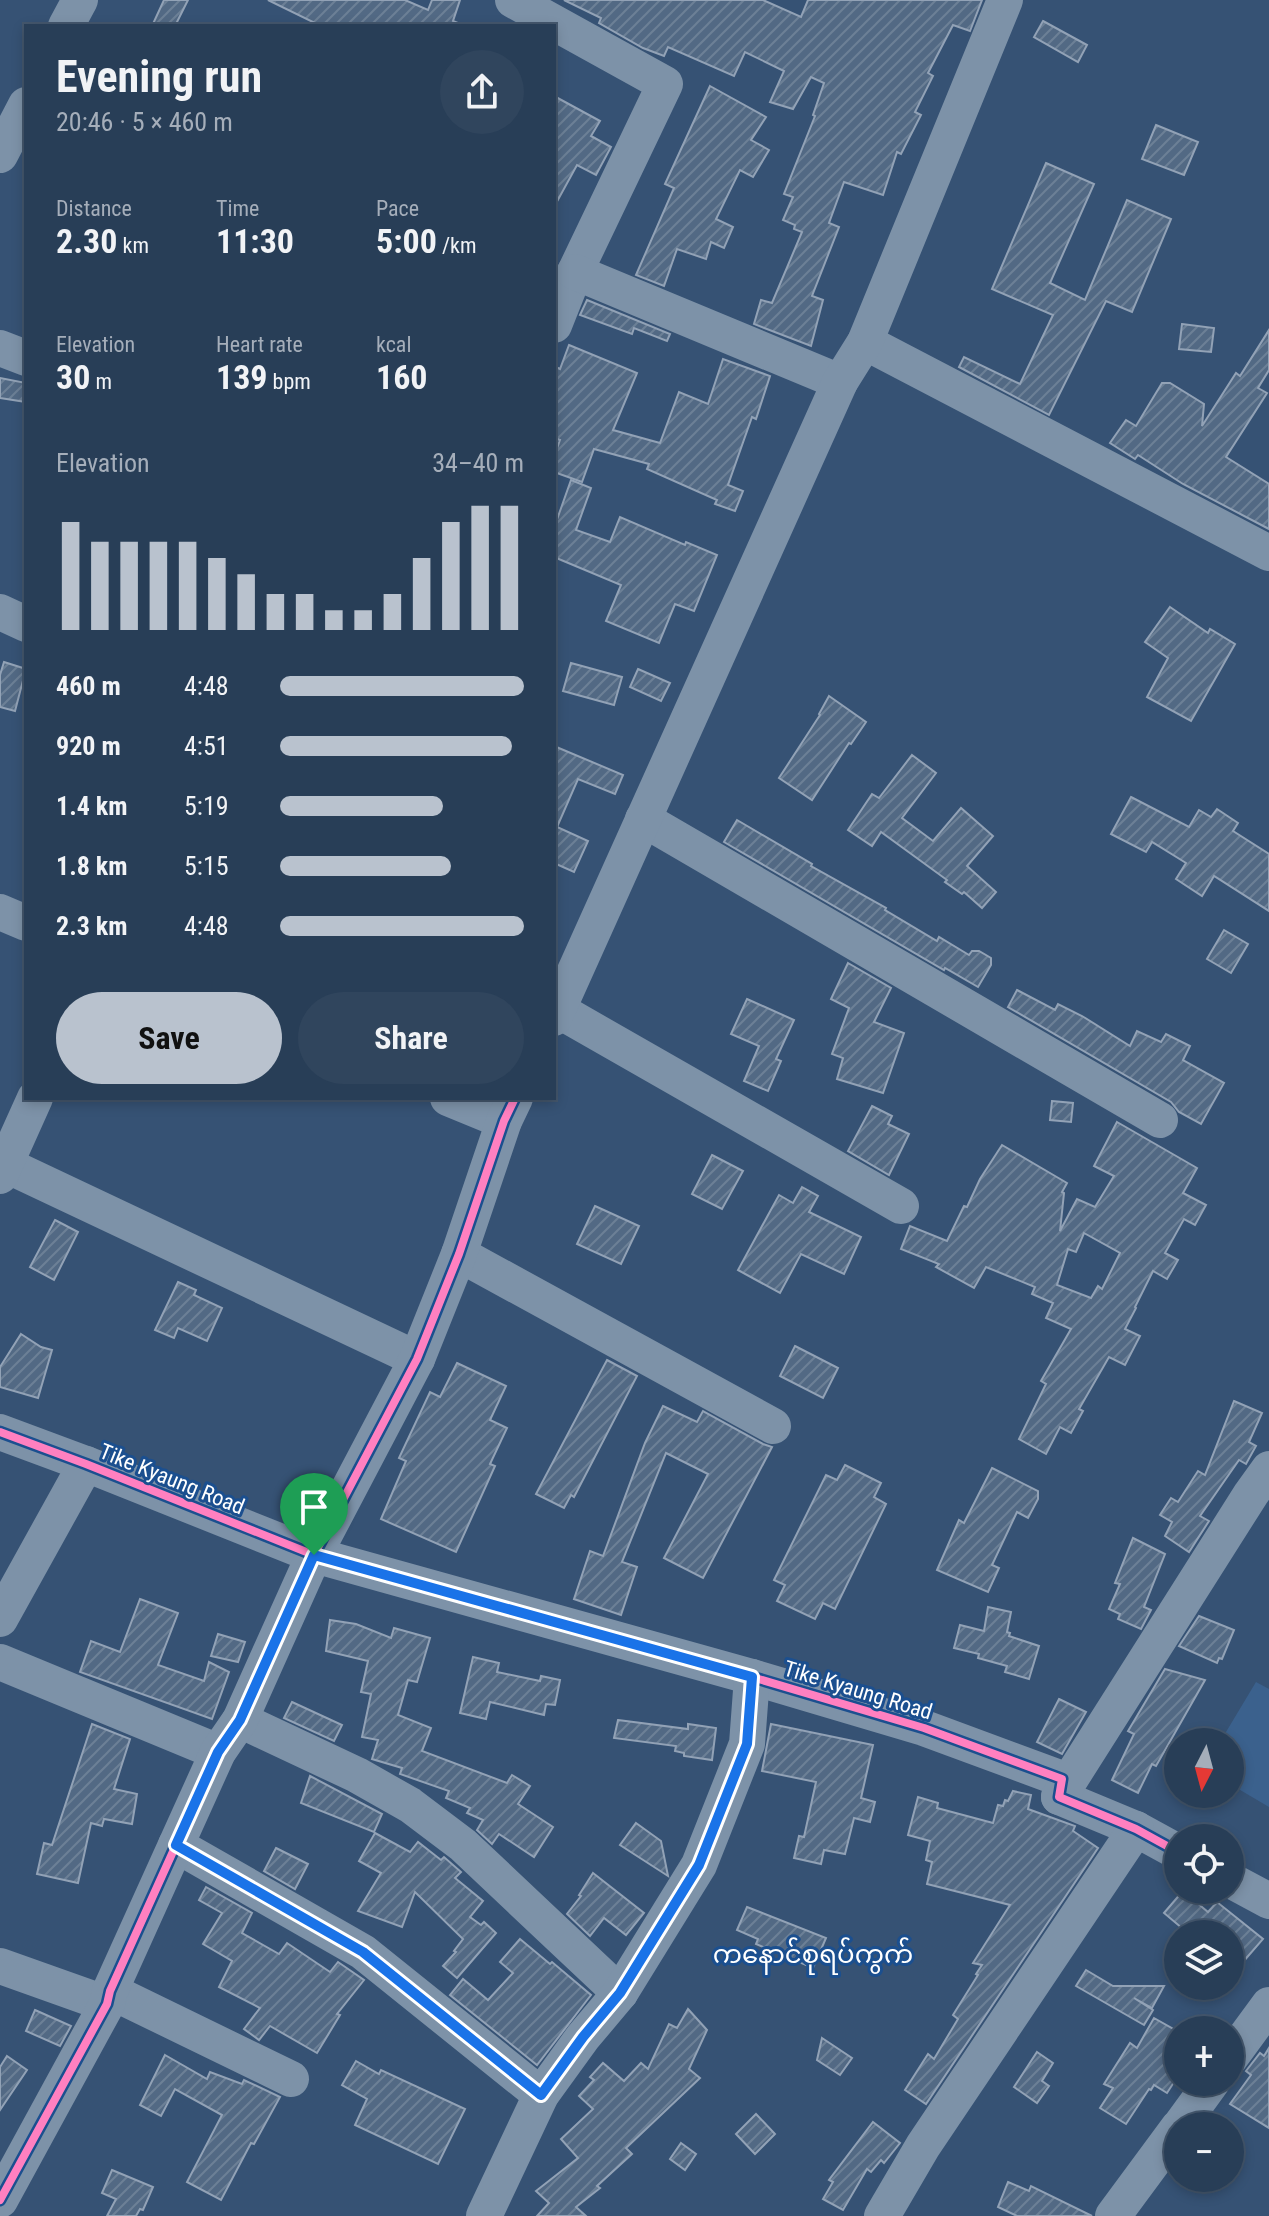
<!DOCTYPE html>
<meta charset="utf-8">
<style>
body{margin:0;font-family:"Roboto Condensed","Noto Sans Myanmar",sans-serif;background:#30455d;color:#f1f3f6;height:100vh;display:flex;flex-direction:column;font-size:30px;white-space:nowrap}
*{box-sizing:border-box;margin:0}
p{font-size:26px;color:#a5aeba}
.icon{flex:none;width:44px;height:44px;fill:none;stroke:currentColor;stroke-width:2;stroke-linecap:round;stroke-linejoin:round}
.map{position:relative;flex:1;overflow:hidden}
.panel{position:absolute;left:24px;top:24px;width:532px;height:1076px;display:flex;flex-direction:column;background:#283e57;border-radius:0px;box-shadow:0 4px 12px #0003,0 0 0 2px #44576d}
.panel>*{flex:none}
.needle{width:52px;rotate:186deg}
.tools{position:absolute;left:1164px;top:1728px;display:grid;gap:16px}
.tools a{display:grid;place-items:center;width:80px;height:80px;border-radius:50%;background:#283e57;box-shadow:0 4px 12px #0003,0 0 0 2px #44576d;font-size:40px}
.pin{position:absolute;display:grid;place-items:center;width:68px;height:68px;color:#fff;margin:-82px -34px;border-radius:50% 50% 50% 0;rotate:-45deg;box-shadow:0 0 8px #0007}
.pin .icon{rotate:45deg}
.round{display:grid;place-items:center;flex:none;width:84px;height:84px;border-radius:42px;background:#30455d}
.overview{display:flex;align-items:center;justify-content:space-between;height:136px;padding:0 32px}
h1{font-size:44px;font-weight:700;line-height:60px}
.figures{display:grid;grid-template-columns:repeat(3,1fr);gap:12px;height:136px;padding:8px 32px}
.figures div{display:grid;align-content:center}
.figures b{font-size:34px;font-weight:700}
.figures small{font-size:22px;font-weight:400}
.figures p{font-size:22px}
.chart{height:224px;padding:16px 32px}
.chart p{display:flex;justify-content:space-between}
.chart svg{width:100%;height:144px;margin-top:8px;stroke:#b9c2ce;stroke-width:6}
.action{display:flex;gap:16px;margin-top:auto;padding:16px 32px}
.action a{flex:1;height:92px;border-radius:48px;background:#b9c2ce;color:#111;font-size:32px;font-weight:700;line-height:92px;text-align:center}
.action a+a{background:#30455d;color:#f1f3f6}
ul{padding:0 32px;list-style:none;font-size:26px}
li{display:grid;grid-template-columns:128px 96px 1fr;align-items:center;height:60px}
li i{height:20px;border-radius:10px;background:#b9c2ce}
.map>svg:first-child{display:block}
.water{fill:#3b618d}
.building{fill:url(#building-hatch);stroke:#92a2b6;stroke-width:2;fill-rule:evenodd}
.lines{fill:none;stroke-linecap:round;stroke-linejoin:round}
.minor{stroke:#7d92a8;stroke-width:36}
.cycleway-casing{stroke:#1b4f8f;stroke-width:13}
.cycleway{stroke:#ff80c0;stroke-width:8}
.route-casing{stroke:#fff;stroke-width:16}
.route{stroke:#1a73e8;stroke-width:10}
.labels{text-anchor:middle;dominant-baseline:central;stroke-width:6;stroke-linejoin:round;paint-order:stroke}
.street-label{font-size:22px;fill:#fff;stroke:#1b4f8f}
.quarter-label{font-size:26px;fill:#fff;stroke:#1b4f8f}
</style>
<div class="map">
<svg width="1269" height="2216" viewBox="0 0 1269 2216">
<defs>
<pattern id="building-hatch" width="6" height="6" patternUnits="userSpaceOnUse" patternTransform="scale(2)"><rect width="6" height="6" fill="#526984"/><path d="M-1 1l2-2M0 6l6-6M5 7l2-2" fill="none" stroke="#6c8096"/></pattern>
</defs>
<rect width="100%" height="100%" fill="#365274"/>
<polygon class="water" points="1256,1682 1269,1689 1269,1807 1230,1784 1230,1742 1220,1742"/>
<g class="building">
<polygon points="164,0 188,0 175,26 152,26"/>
<polygon points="268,0 405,0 428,10 432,0 460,0 453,21 465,26 321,26"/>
<polygon points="564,0 763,0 801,17 808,0 982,0 970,31 953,25 928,73 933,76 915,112 921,115 901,154 897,152 883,195 844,182 829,223 839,227 812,296 823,300 811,346 754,324 761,300 772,303 802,232 794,229 795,225 783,220 793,197 784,194 815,116 813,115 824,83 811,77 793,109 770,102 784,71 745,52 734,76 668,47 664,56 643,48 599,23 601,18"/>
<polygon points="1043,21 1087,45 1078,62 1034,37"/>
<polygon points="710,86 766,117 751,140 769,150 753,177 740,170 716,219 733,227 724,248 711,242 706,259 677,249 664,286 636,275 674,188 665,184"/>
<polygon points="554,96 600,121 591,136 611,147 596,175 577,165 554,207"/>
<polygon points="1156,125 1198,142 1184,175 1142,159"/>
<polygon points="1046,163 1094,184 1050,283 1085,300 1127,200 1171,219 1132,312 1106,301 1049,415 959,367 964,357 1020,384 1053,315 992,289"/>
<polygon points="587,300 670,334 667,341 634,328 632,334 580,315"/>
<polygon points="1182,324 1214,328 1211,352 1179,349"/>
<polygon points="1269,330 1269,370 1258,388 1267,393 1226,457 1269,484 1269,529 1183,484 1138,455 1135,459 1110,443 1126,420 1136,426 1162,383 1170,383 1204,404 1202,426 1236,373 1240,376"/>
<polygon points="569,345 637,373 613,430 660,443 679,392 708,404 723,359 770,376 756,419 752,417 728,485 743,491 735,511 715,504 717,500 647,469 649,464 594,449 582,482 554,472 554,457 560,440 554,438 554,366 560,369"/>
<polygon points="0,378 26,383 26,402 0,398"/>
<polygon points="571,480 591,488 576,530 610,542 620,517 685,545 686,542 717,555 694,611 675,604 659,643 606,621 621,585 554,557 554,528"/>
<polygon points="1170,607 1208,633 1210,629 1235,644 1191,721 1147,697 1168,658 1145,642"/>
<polygon points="4,662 26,669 15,711 0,707 0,675"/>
<polygon points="571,663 622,677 614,705 563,691"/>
<polygon points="638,669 670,683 661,701 630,687"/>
<polygon points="829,696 866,722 851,744 849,743 812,800 779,778 820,715 819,714"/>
<polygon points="554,746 623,775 615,794 578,779 557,827 588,841 574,872 554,863"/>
<polygon points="912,755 936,773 902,818 933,841 961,808 993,836 967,866 996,892 982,908 964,892 962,894 945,882 947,880 881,832 872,846 848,830 872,794 879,798"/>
<polygon points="1131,797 1189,827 1199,810 1211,817 1217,809 1238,823 1233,831 1269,854 1269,911 1214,876 1202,896 1176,879 1186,863 1152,842 1146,852 1111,834"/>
<polygon points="737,820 812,864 811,866 886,908 885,910 937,941 939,937 969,955 972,951 979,951 991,958 991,965 978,987 945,968 944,970 724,842"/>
<polygon points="1224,930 1248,944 1231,973 1207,959"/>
<polygon points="848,963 891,988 874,1022 904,1033 883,1093 837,1079 843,1058 832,1054 849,1008 831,999"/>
<polygon points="1017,990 1055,1010 1058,1004 1082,1016 1130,1046 1137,1031 1161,1042 1166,1034 1190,1046 1183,1060 1224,1083 1201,1124 1179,1112 1171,1102 1008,1007"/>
<polygon points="747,999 794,1020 776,1059 781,1061 768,1091 744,1081 759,1046 731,1034"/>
<polygon points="1052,1101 1073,1103 1071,1122 1050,1120"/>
<polygon points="872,1106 892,1116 888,1124 909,1134 889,1175 848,1151"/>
<path d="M1117,1122L1197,1168L1183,1193L1206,1205L1195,1225L1184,1219L1165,1253L1178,1260L1167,1279L1153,1271L1135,1307L1136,1308L1125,1329L1140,1336L1125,1365L1109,1357L1079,1409L1083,1411L1071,1433L1060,1427L1046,1454L1019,1439L1046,1384L1041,1381L1071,1329L1046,1318L1053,1303L1032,1294L1035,1287L986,1267L974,1288L936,1267L939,1264L901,1249L910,1226L947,1241L964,1206L967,1207L980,1179L1002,1145L1067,1183L1062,1192L1064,1193L1060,1231L1077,1199L1095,1207L1114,1176L1094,1166ZM1084,1233L1120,1253L1102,1289L1098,1286L1091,1298L1057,1285L1068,1249L1076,1252Z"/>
<polygon points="712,1155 743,1171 722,1209 692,1194"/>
<polygon points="802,1187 818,1196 809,1212 861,1237 844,1274 801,1254 780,1293 738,1270 779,1195 793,1203"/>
<polygon points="595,1206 639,1226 621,1264 577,1244"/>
<polygon points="55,1220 78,1232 54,1280 30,1267"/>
<polygon points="178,1282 196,1290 194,1295 222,1308 207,1341 178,1328 174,1338 155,1330"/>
<polygon points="21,1334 41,1347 52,1350 38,1398 0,1387 0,1367"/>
<polygon points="795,1346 838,1368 823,1398 780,1376"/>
<polygon points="607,1360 637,1376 574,1497 571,1495 564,1508 536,1494"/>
<polygon points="457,1363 506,1386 490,1420 507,1428 490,1464 495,1466 456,1552 381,1519 406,1461 399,1458 430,1392 440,1397"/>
<polygon points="1234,1401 1262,1413 1249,1442 1256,1446 1246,1464 1239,1460 1200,1516 1209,1521 1189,1552 1165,1536 1172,1522 1160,1515 1171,1498 1178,1502 1198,1471 1205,1475"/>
<polygon points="663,1406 697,1422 703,1411 763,1444 772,1447 703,1578 664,1558 708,1474 666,1453 622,1562 637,1567 621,1615 574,1599 590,1551 603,1556 645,1443"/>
<polygon points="845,1465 881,1483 874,1497 886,1504 835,1609 823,1603 815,1619 777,1601 785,1585 774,1580 826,1475 837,1480"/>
<polygon points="992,1468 1038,1491 1038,1499 1028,1518 1017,1512 992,1565 999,1568 988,1592 937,1570 959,1520 964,1523"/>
<polygon points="1133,1538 1165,1554 1144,1607 1151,1610 1141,1629 1118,1619 1120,1614 1109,1609 1120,1584 1115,1583"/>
<polygon points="140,1599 178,1613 158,1665 204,1681 209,1662 229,1672 212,1719 80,1672 91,1641 120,1652"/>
<polygon points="988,1607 1011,1612 1007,1632 1010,1633 1009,1636 1039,1646 1029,1679 1005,1672 1007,1666 978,1658 979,1654 954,1648 960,1625 984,1631"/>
<polygon points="1199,1616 1234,1630 1222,1659 1219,1658 1217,1663 1179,1646"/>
<polygon points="330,1620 356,1624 391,1638 394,1628 430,1638 417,1682 408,1680 398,1715 431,1728 422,1751 507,1783 512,1775 530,1786 518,1804 553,1827 534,1857 499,1834 492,1844 477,1830 483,1820 467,1813 470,1808 446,1798 449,1791 400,1774 402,1768 372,1759 378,1740 362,1737 371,1694 361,1692 368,1661 326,1651"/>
<polygon points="218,1634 245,1642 238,1662 211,1656"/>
<polygon points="473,1657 499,1663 497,1672 540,1681 541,1676 560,1680 555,1705 546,1704 544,1715 490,1702 486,1719 460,1713"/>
<polygon points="1165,1669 1205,1680 1156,1766 1152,1764 1138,1793 1112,1780 1134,1734 1128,1731"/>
<polygon points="1059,1699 1086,1712 1062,1754 1037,1742"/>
<polygon points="292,1702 342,1725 334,1741 284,1718"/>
<polygon points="618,1720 688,1729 688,1724 716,1728 712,1760 684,1756 684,1753 675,1751 676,1746 614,1738"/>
<polygon points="92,1724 130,1739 114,1789 137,1794 132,1824 104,1819 102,1826 91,1823 78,1883 37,1874 44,1843 52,1845"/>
<polygon points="771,1724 873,1745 861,1798 875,1802 870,1822 854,1818 845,1854 824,1850 821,1864 794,1858 799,1836 804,1837 816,1782 762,1771"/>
<polygon points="310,1776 382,1814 374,1832 301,1803"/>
<polygon points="1013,1791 1031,1795 1028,1809 1075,1826 1073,1831 1098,1848 926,2104 905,2090 928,2054 934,2059 958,2019 953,2015 978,1975 976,1974 982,1965 973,1963 1010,1905 927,1884 932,1862 926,1860 930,1841 908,1835 918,1797 938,1803 937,1808 993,1823 998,1805 1003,1806 1005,1800 1008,1801"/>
<polygon points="636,1823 661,1841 668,1876 620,1845"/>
<polygon points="375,1833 410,1852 418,1842 441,1860 444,1857 461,1872 455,1878 483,1901 470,1917 481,1925 484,1922 496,1933 457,1978 443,1966 456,1952 454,1951 463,1939 415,1892 402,1927 358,1911 381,1873 359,1861"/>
<polygon points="276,1848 308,1864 295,1889 264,1871"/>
<polygon points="593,1873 644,1913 626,1935 604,1918 590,1936 567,1914 581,1896 579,1895"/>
<polygon points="206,1887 252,1913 242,1933 279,1954 287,1943 330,1972 338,1962 364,1980 337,2014 340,2015 317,2053 270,2026 259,2040 244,2029 260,2008 219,1987 232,1961 203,1944 222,1913 199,1900"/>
<polygon points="1183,1891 1208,1912 1217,1902 1263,1939 1230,1977 1230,1934 1189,1934 1164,1913"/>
<polygon points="747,1907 826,1938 813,1968 756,1944 758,1939 737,1930"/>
<polygon points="520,1939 550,1964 552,1962 591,1995 537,2065 450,1995 463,1979 488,2000 513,1973 500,1962"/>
<polygon points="1086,1970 1113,1986 1164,1986 1152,2008 1134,1998 1153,2010 1144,2025 1076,1986"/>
<polygon points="688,2009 707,2030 689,2069 700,2078 626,2148 632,2154 597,2186 600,2188 576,2207 586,2216 537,2216 549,2203 536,2191 578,2158 561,2139 593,2109 579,2096 594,2080 590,2077 603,2063 624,2081 641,2063 648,2069 669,2024 677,2028"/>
<polygon points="35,2010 71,2026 60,2046 26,2031"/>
<polygon points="1154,2018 1175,2030 1169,2041 1178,2046 1178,2076 1167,2093 1154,2085 1151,2090 1149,2089 1126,2124 1100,2108 1113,2088 1104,2084 1130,2043 1137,2048"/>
<polygon points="822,2038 852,2058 840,2075 817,2060"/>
<polygon points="1269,2048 1269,2128 1230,2104 1251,2075 1246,2071 1260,2053 1264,2056"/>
<polygon points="1037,2052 1053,2063 1042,2081 1049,2086 1037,2103 1014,2087"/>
<polygon points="165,2055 207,2079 210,2072 242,2084 244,2080 280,2097 254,2144 251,2143 221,2200 187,2182 222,2115 175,2089 161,2116 140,2105"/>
<polygon points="7,2056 27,2070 0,2110 0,2067"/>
<polygon points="356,2061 379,2074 381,2070 465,2109 438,2164 355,2125 367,2099 342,2085"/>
<polygon points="756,2114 775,2134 755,2154 736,2134"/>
<polygon points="873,2122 900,2143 884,2163 881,2160 871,2172 867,2169 843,2210 823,2199 833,2182 829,2180"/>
<polygon points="681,2143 696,2154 685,2170 670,2159"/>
<polygon points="112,2170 153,2187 143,2210 140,2209 136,2216 107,2216 116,2199 102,2193"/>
<polygon points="1008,2182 1029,2191 1031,2186 1092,2216 1017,2216 998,2207"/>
</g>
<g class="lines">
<g class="minor">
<polyline points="513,0 665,84 575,272 554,325"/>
<polyline points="66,26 80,0"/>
<polyline points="0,155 26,105"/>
<polyline points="575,272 840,382"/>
<polyline points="865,342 1269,553"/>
<polyline points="0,348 26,358"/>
<polyline points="0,612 26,624"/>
<polyline points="643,819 1160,1120"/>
<polyline points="0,912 26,923"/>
<polyline points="558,1010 901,1206"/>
<polyline points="554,1018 840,382 865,342 1005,0"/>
<polyline points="448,1098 504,1121"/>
<polyline points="0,1162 417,1359"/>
<polyline points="0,1176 35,1098"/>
<polyline points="459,1254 773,1426"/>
<polyline points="0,1432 86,1464 314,1555 752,1677 924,1728 1062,1779 1059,1797 1136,1829 1178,1852"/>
<polyline points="0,1619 86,1464"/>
<polyline points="0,1662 218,1752"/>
<polyline points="240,1720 357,1775 410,1805 463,1845 620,1993"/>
<polyline points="1059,1797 1251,1494 1269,1469"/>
<polyline points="176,1845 363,1952 541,2095"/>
<polyline points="1230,1880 1269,1901"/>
<polyline points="0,1966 107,2004"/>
<polyline points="110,1991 291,2079"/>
<polyline points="1230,2058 1269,2005"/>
<polyline points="1180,2126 1212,2082"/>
<polyline points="0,2200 107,2004 110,1991 218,1752 240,1720 314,1555 417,1359 459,1254 504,1121 515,1098"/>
<polyline points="484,2216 541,2095 583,2037 620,1993 699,1865 747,1744 752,1677"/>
<polyline points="882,2216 923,2146 1136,1829"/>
<polyline points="1113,2216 1178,2128"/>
</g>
<g class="cycleway-casing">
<g id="cycleway">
<polyline points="0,1432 86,1464 314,1555 752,1677 924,1728 1062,1779 1059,1797 1136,1829 1178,1852"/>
<polyline points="0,2200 107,2004 110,1991 218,1752 240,1720 314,1555 417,1359 459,1254 504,1121 515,1098"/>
</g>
</g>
<use href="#cycleway" class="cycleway"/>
</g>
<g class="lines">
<g class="route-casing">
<polygon id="route" points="314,1555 752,1677 747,1744 699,1865 620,1993 583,2037 541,2095 363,1952 176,1845 218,1752 240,1720"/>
</g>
<use href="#route" class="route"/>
</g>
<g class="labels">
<g class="street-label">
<text transform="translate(172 1479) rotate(22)">Tike Kyaung Road</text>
<text transform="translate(858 1690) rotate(17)">Tike Kyaung Road</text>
</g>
<g class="quarter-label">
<text x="813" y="1954">ကနောင်စုရပ်ကွက်</text>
</g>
</g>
</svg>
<div class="tools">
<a><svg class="needle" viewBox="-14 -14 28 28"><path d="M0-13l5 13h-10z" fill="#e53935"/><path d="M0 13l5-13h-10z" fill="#a5aeba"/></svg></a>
<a><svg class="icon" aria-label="locate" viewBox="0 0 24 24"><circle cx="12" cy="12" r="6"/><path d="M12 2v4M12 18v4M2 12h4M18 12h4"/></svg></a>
<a><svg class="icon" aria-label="layers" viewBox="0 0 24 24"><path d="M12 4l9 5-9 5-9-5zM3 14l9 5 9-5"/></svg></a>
<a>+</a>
<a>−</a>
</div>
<div class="pin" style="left:314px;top:1555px;background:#1e9e55"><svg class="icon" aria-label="arrive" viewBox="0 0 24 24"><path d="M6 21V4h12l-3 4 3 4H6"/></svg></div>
<section class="panel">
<div class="overview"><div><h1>Evening run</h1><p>20:46 · 5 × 460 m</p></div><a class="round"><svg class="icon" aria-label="share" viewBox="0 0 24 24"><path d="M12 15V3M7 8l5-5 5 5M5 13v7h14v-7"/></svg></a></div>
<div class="figures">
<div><p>Distance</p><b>2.30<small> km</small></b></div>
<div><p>Time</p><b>11:30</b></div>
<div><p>Pace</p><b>5:00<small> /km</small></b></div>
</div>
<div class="figures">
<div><p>Elevation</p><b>30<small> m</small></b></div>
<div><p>Heart rate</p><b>139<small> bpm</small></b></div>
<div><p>kcal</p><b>160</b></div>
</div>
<div class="chart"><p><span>Elevation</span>34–40 m</p>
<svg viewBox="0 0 160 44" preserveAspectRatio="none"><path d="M5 44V11M15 44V17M25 44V17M35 44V17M45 44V17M55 44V22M65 44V27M75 44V33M85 44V33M95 44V38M105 44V38M115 44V33M125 44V22M135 44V11M145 44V6M155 44V6"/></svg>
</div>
<ul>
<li><b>460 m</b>4:48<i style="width:100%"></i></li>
<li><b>920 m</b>4:51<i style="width:95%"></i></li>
<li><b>1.4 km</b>5:19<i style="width:67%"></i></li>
<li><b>1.8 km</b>5:15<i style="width:70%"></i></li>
<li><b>2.3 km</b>4:48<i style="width:100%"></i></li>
</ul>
<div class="action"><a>Save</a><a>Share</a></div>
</section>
</div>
